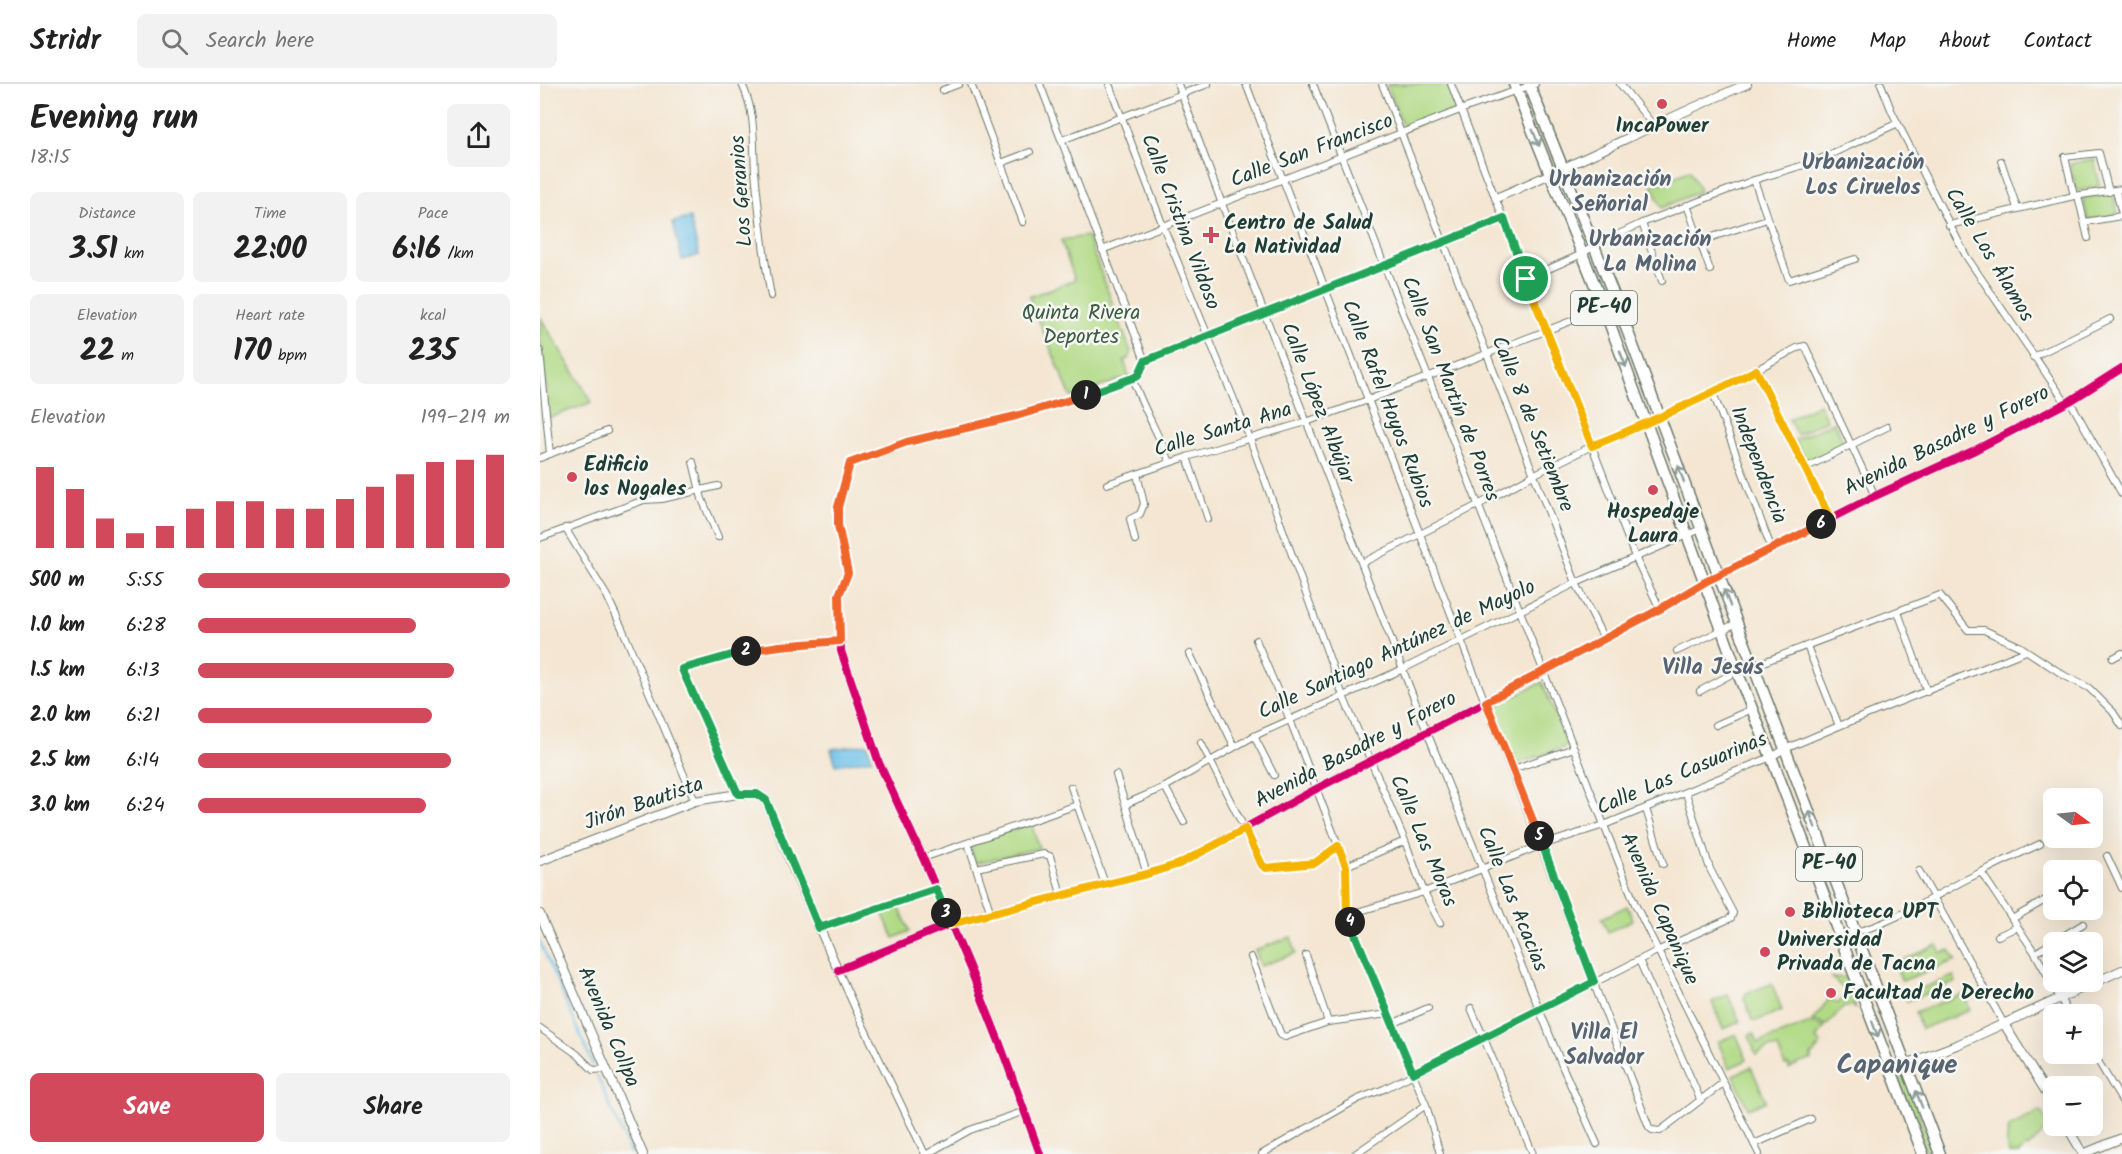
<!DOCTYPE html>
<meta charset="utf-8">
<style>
body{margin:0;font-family:Kalam,sans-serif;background:#f2f2f2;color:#222;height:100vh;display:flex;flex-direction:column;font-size:22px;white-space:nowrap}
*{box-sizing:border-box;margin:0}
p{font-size:20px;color:#767676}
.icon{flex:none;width:33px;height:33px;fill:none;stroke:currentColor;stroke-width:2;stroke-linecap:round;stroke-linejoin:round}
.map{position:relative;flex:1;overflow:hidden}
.details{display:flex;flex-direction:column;background:#fff;width:540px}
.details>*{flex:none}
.needle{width:39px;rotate:105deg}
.tools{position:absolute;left:1503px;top:704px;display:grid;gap:12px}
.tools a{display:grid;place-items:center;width:60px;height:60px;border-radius:9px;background:#fff;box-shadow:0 6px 24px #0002;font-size:30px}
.pin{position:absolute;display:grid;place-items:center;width:51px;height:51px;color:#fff;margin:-26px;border:3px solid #fff;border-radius:50%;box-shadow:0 2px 6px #0007}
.km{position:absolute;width:30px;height:30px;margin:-15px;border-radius:50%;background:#222;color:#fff;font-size:16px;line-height:30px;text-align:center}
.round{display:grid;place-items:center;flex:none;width:63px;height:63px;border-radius:9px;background:#f2f2f2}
.summary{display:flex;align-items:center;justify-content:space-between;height:102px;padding:0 30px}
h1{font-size:33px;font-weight:800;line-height:45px}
.figures{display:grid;grid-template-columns:repeat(3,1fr);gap:9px;height:102px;padding:6px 30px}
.figures div{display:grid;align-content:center;border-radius:9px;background:#f2f2f2;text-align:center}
.figures b{font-size:30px;font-weight:800}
.figures small{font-size:16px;font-weight:400}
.figures p{font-size:16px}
.chart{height:168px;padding:12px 30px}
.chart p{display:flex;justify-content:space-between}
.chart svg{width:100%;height:108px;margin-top:6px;stroke:#d1495b;stroke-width:6}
.action{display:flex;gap:12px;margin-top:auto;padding:12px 30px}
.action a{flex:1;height:69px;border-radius:9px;background:#d1495b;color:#fff;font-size:24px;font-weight:800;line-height:69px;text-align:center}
.action a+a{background:#f2f2f2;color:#222}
ul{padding:0 30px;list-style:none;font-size:20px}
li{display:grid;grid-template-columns:96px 72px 1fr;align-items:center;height:45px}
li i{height:15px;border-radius:8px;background:#d1495b}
header{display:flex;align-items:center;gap:36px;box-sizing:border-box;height:84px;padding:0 30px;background:#fff;border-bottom:2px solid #e0e0e0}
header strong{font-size:28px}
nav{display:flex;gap:33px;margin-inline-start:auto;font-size:21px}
.search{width:420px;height:54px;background:#f2f2f2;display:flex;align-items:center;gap:15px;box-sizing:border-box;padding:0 21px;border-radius:9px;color:#767676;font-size:22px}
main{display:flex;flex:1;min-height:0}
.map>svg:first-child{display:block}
.green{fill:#b1da85;stroke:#688c5c;stroke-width:1.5}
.water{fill:#6bbfe8;stroke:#457e8e;stroke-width:1.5}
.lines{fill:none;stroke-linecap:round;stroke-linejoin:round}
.stream{stroke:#6bbfe8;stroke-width:2}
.street-casing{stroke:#6a786b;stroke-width:8}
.secondary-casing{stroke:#6a786b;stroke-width:10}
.highway-casing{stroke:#6a786b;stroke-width:13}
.street{stroke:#fff;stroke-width:6}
.secondary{stroke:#fff;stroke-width:8}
.highway{stroke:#fff;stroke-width:10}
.cycleway-casing{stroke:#f6f6f2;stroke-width:11}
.cycleway{stroke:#d6006c;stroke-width:8}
.oneway{stroke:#8f9e9a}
.split-1-casing{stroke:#fff;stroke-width:12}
.split-2-casing{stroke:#fff;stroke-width:12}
.split-3-casing{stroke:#fff;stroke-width:12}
.split-4-casing{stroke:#fff;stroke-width:12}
.split-5-casing{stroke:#fff;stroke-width:12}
.split-6-casing{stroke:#fff;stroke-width:12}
.split-7-casing{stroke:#fff;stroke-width:12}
.split-1{stroke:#22a559;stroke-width:8}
.split-2{stroke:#f0652b;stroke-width:8}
.split-3{stroke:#22a559;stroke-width:8}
.split-4{stroke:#f5b400;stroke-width:8}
.split-5{stroke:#22a559;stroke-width:8}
.split-6{stroke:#f0652b;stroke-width:8}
.split-7{stroke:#f5b400;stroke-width:8}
.poi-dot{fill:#d1495b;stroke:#f6f6f2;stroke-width:2}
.labels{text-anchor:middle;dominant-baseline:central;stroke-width:5;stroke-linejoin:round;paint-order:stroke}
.shield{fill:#f6f6f2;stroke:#60746d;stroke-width:1.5}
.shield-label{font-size:20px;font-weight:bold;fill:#1f3d34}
.poi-label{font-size:21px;font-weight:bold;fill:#1f3d34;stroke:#f6f6f2;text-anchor:start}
.street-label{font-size:21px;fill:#1f3d34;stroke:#f6f6f2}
.park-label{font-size:21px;fill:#3c5c44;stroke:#f6f6f2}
.neighbourhood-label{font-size:22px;font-weight:bold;fill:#586471;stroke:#f6f6f2}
.district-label{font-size:27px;font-weight:bold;fill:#586471;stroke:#f6f6f2}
</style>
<header>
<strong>Stridr</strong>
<div class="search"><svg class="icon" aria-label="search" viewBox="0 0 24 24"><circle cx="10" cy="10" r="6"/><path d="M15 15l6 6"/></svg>Search here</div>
<nav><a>Home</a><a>Map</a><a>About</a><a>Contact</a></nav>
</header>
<main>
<section class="details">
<div class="summary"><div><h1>Evening run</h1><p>18:15</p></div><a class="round"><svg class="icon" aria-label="share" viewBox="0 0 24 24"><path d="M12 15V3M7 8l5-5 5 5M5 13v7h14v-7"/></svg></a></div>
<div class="figures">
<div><p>Distance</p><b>3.51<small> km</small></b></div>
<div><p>Time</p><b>22:00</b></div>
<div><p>Pace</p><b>6:16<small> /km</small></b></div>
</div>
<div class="figures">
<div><p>Elevation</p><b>22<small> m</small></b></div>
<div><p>Heart rate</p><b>170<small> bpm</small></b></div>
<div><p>kcal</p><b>235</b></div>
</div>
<div class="chart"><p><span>Elevation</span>199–219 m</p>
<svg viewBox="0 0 160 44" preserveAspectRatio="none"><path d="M5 44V11M15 44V20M25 44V32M35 44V38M45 44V35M55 44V28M65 44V25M75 44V25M85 44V28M95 44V28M105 44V24M115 44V19M125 44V14M135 44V9M145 44V8M155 44V6"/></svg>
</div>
<ul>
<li><b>500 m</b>5:55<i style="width:100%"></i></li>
<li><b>1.0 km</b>6:28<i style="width:70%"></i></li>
<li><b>1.5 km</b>6:13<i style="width:82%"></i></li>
<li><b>2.0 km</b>6:21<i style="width:75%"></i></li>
<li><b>2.5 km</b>6:14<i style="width:81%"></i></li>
<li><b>3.0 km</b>6:24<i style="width:73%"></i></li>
</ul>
<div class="action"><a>Save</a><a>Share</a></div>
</section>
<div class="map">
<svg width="1582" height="1070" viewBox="0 0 1582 1070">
<rect width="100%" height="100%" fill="#f6f6f2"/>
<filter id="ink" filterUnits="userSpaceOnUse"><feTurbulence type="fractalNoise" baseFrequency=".0167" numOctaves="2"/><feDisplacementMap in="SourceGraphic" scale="12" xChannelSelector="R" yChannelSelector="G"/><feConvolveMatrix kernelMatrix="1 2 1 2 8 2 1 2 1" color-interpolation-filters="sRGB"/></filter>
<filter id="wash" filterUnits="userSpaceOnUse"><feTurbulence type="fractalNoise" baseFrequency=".008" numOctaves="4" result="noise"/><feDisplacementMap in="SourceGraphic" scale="24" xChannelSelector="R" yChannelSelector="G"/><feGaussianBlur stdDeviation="1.35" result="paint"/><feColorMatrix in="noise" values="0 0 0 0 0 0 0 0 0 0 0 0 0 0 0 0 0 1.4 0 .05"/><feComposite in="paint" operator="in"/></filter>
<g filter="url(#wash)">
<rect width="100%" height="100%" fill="#f4e6d2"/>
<g class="green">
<polygon points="847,0 907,0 917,26 864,46"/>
<polygon points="1554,75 1560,102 1537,107 1530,80"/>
<polygon points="1150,86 1160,107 1122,124 1112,103"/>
<polygon points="1573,110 1578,130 1548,136 1543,114"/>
<polygon points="547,152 591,268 589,275 584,276 589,293 531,313 489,213 535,196 521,156"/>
<polygon points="0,233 52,318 9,334 0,252"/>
<polygon points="1279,320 1287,336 1257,351 1249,335"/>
<polygon points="1294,338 1305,361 1266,379 1255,356"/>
<polygon points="1002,598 1028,662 974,681 952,624"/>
<polygon points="491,739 499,764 435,779 430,760"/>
<polygon points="1087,822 1093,836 1068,848 1062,834"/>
<polygon points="359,823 370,847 354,854 342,829"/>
<polygon points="751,853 756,869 721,882 715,866"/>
<polygon points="1397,861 1401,869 1410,866 1416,876 1362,897 1355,880"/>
<polygon points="1414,892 1416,898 1367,917 1364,911"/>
<polygon points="1306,893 1316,925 1311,921 1308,923 1305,921 1287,941 1272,937 1290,914 1298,920 1308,909 1292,894"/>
<polygon points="1232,900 1242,926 1216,937 1212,936 1204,914 1206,909"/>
<polygon points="1424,910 1430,926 1381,945 1375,928"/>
<polygon points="1188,911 1200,938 1183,945 1172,918"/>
<polygon points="1270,939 1285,943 1276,955 1281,960 1271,972 1271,976 1260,979 1249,985 1249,981 1245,982 1238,964 1228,964 1216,971 1209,951 1214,949 1218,959"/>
<polygon points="1196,950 1207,976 1189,984 1178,958"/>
<polygon points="1211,983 1226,1017 1208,1025 1193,991"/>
<polygon points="1360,984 1362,985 1394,1070 1387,1070 1356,987"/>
<path d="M1500,1027L1510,1042L1488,1064L1486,1062L1479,1070H1469C1465,1062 1467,1053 1469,1043Z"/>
</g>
<g class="water">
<polygon points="150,134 159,171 142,176 133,138"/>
<polygon points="327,660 332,675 296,681 291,665"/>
</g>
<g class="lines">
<g class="stream">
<polyline points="0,858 53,981"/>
<polyline points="57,992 91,1070"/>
</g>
</g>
</g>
<g filter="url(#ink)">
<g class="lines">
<g class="street-casing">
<g id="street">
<path d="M202,0C216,30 213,55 215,87C219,129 223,171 231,212"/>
<polyline points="431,0 483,138"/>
<polyline points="500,0 605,277"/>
<polyline points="569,0 623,142 710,355 803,612 865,757 884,808 900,839"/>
<polyline points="638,0 682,120 887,648 1023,984 1057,1060"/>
<path d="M706,0C838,349 976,695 1109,1043L1112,1046L1120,1047L1183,999"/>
<polyline points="773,0 1095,820 1219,1070"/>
<polyline points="842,0 1036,499 1064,555"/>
<polyline points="911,0 1095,473 1120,525"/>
<polyline points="1080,0 1113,41"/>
<polyline points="1341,0 1352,28 1426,172 1526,319"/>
<polyline points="403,6 419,0"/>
<polyline points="522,56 668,0"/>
<polyline points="1461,77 1477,124"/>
<polyline points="461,79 490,68"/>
<polyline points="1214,96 1249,196 1315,175"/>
<polyline points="1534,112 1525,73 1559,69 1569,108"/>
<polyline points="1538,112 1548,154"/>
<polyline points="1147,121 1170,186"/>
<polyline points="1545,138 1581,132 1582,130 1576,107"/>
<polyline points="1102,139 1122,197"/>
<polyline points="1409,141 1534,112 1582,105"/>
<polyline points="1160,157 1227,135"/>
<polyline points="562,166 920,26 995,0"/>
<polyline points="986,195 1042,170 1054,162 1102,139 1214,96 1274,78 1358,39"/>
<polyline points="0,267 10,370"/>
<polyline points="1493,273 1570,235"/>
<polyline points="1216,286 1290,434"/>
<path d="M592,294C603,323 618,350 630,378"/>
<polyline points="1173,309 1232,466"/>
<polyline points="1530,317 1582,410"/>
<polyline points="647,373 668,435"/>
<polyline points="0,374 67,347"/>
<polyline points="153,378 162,415 178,453"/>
<polyline points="1265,384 1347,343"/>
<polyline points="567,400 647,373 766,338 828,316 1077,219"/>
<polyline points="25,444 67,512 82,544 155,717"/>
<polyline points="0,454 104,416 122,415 178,402"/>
<polyline points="595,456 590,435 600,430 604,420 597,390"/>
<polyline points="822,479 938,421 995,390 1052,362 1107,340 1173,309 1257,264 1265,262 1335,412"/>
<polyline points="1358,528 1387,608"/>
<polyline points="716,556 750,636 806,782 807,831 886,1021 900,1070"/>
<polyline points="1267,562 1299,642"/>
<polyline points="1137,567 1197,539"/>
<polyline points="650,570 694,662"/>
<polyline points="1573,574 1582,569"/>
<polyline points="1213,582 1400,511 1428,546 1444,546 1481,563 1525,592 1549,604 1573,628 1582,642"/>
<polyline points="1160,607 1197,587"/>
<polyline points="1176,641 1212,625"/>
<polyline points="714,652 734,691"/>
<polyline points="661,659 724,783 728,784 775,779 798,762"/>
<polyline points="973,685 1034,664"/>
<polyline points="576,691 607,790"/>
<polyline points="531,703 565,800"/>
<polyline points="625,703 644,738"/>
<polyline points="198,710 142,585 204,568 240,562 300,557"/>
<polyline points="586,720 625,703 714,652 863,585 1036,499 1161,445"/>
<polyline points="1106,725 1123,780"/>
<polyline points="428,759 451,830"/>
<polyline points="1567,772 1582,804"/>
<polyline points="383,774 537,721"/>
<polyline points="806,782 865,757"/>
<polyline points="436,784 504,770 510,772 521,810"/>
<polyline points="1379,787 1464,940"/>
<polyline points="1441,788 1495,869 1529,930"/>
<polyline points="807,831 884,808 1002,761 1064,741 1231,673 1245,665 1299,642 1486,567"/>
<polyline points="1472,835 1514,811"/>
<polyline points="279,844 396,805"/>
<path d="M1299,850C1334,850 1390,815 1421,798C1447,785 1474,772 1500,760"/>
<polyline points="1458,852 1477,843"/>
<polyline points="1495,869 1543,840"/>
<polyline points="766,871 788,938"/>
<polyline points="711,873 741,951 745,953 788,938 848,930"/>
<polyline points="1099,876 1160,1015"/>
<polyline points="298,886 320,935 385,1070"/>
<polyline points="931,924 993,1070"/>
<polyline points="852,940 888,924"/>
<polyline points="0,944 37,970 53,986 66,985"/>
<polyline points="1552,967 1582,1017"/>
<polyline points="1214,1060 1271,1035"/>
<polyline points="387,1070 430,1046 485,1027"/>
<polyline points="500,1070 460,960 431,887 383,774 339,679 301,567 299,511 308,489 298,441 298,423 310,379 367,358 476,332 522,318 598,292 605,277 964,134"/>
<polyline points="722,1070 818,1015 844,1005 1117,867 1191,834 1193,829 1170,785 1146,709"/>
<polyline points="815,1070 886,1021"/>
</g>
</g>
<g class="secondary-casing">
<g id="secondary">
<path d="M956,114C1041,78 1122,36 1207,0"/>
<polyline points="0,777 155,717 198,710 217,710 226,716 254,787 298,886 410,840 607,790 639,780 776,705 1004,588 1120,525 1165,498 1335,412 1435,366 1530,317 1582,284"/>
<polyline points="0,830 103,1070"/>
<polyline points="1464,940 1514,1021"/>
<polyline points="1350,983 1366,980 1419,960 1582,886"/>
<polyline points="1526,1041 1543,1070 1582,1054"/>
</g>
</g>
<g class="highway-casing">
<g id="highway">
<polyline points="974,0 1064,224 1197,587 1232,675 1383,1070"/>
<polyline points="989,0 1077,219 1182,500 1400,1070"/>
</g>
</g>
<use href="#street" class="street"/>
<use href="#secondary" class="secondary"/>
<use href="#highway" class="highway"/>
<g class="cycleway-casing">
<g id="cycleway">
<polyline points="298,886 410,840 607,790 639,780 776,705 1004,588 1120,525 1165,498 1335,412 1435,366 1530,317 1582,284"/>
<polyline points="500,1070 460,960 431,887 383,774 339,679 301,567 299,511 308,489 298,441 298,423 310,379 367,358 476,332 522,318 598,292 605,277 964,134"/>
</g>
</g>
<use href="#cycleway" class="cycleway"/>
</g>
<defs><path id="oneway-shaft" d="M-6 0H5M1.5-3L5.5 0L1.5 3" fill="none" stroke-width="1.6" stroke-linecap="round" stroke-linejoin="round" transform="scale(1.5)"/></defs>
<g class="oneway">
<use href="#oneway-shaft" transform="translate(996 54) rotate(68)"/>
<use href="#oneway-shaft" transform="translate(1083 275) rotate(69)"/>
<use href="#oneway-shaft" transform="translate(1141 390) rotate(-110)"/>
<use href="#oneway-shaft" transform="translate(1187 514) rotate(-111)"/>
<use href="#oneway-shaft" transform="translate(1272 735) rotate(-111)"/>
<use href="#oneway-shaft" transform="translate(1335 945) rotate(69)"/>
<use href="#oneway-shaft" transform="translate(1379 1015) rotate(-111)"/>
</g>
</g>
<g class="lines" filter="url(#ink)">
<g class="split-1-casing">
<polyline id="split-1" points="546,311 598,292 605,277 964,134 986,195"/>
</g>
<g class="split-2-casing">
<polyline id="split-2" points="206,567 240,562 300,557 299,511 308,489 298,441 298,423 310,379 367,358 476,332 546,311"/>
</g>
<g class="split-3-casing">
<polyline id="split-3" points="206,567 142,585 198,710 217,710 226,716 279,844 396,805 406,829"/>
</g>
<g class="split-4-casing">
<polyline id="split-4" points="406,829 410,840 607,790 639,780 705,745 722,781 726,784 775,779 798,762 806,782 807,831 810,838"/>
</g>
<g class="split-5-casing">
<polyline id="split-5" points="810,838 873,989 1054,898 999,752"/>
</g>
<g class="split-6-casing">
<polyline id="split-6" points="999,752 946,618 1120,525 1165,498 1281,440"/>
</g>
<g class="split-7-casing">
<path id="split-7" d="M986,195L1052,362C1108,339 1163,315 1216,286L1290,434L1281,440"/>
</g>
<use href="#split-1" class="split-1"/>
<use href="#split-2" class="split-2"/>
<use href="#split-3" class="split-3"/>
<use href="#split-4" class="split-4"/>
<use href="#split-5" class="split-5"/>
<use href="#split-6" class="split-6"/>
<use href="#split-7" class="split-7"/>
</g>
<g class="poi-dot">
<circle cx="1122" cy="20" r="6"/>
<path d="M668 142h6v6h6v6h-6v6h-6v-6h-6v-6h6z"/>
<circle cx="32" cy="393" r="6"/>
<circle cx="1113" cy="406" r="6"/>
<circle cx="1250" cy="828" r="6"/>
<circle cx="1225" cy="868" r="6"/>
<circle cx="1291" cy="909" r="6"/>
</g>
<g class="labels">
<g class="shield">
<rect x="1031" y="207" width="66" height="34" rx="4.5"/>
<rect x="1256" y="763" width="66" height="34" rx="4.5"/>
</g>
<g class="shield-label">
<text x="1064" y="224">PE-40</text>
<text x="1289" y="780">PE-40</text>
</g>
<g class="poi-label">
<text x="1122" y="42" text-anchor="middle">IncaPower</text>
<text x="684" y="139">Centro de Salud<tspan x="684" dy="24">La Natividad</tspan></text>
<text x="44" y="381">Edificio<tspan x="44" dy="24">los Nogales</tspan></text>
<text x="1113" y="428" text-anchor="middle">Hospedaje<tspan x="1113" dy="24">Laura</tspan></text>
<text x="1262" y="828">Biblioteca UPT</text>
<text x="1237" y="856">Universidad<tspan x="1237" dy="24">Privada de Tacna</tspan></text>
<text x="1303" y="909">Facultad de Derecho</text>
</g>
<g class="street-label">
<text transform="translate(772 67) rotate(-21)">Calle San Francisco</text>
<text transform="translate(202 107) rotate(-94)">Los Geranios</text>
<text transform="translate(640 138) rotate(69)">Calle Cristina Vildoso</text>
<text transform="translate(1449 171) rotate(59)">Calle Los Álamos</text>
<text transform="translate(910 305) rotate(69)">Calle San Martín de Porres</text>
<text transform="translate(777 319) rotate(69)">Calle López Albújar</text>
<text transform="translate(847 320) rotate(69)">Calle Rafel Hoyos Rubios</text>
<text transform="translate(992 340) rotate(68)">Calle 8 de Setiembre</text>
<text transform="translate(683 346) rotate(-17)">Calle Santa Ana</text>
<text transform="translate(1407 357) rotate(-26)">Avenida Basadre y Forero</text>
<text transform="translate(1218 381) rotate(69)">Independencia</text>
<text transform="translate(857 566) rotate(-25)">Calle Santiago Antúnez de Mayolo</text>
<text transform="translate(816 666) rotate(-28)">Avenida Basadre y Forero</text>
<text transform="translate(1142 690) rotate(-23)">Calle Las Casuarinas</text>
<text transform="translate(104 720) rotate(-19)">Jirón Bautista</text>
<text transform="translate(883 757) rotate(67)">Calle Las Moras</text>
<text transform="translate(972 815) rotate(68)">Calle Las Acacias</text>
<text transform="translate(1119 825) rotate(66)">Avenida Capanique</text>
<text transform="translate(68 943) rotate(67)">Avenida Collpa</text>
</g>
<g class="park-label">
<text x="541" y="229">Quinta Rivera<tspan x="541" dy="24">Deportes</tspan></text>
</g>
<g class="neighbourhood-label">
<text x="1323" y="79">Urbanización<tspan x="1323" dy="25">Los Ciruelos</tspan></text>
<text x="1070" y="96">Urbanización<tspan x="1070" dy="25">Señorial</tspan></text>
<text x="1110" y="156">Urbanización<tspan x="1110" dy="25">La Molina</tspan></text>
<text x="1173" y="584">Villa Jesús</text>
<text x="1064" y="949">Villa El<tspan x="1064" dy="25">Salvador</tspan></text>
</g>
<g class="district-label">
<text x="1357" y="981">Capanique</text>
</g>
</g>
</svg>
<div class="tools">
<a><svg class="needle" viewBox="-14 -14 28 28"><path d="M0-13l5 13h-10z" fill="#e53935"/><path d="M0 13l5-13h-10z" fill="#767676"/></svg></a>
<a><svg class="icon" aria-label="locate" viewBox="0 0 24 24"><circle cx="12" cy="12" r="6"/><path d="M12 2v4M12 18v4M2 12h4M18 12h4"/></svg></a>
<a><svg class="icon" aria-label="layers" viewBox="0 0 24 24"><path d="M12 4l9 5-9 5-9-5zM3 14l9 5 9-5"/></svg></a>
<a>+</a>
<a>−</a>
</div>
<div class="pin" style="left:986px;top:195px;background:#1e9e55"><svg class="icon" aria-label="arrive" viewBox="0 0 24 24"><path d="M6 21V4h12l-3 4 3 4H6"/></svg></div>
<b class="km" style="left:546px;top:311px">1</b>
<b class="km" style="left:206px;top:567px">2</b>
<b class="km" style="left:406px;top:829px">3</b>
<b class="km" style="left:810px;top:838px">4</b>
<b class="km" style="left:999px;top:752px">5</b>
<b class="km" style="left:1281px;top:440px">6</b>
</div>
</main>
